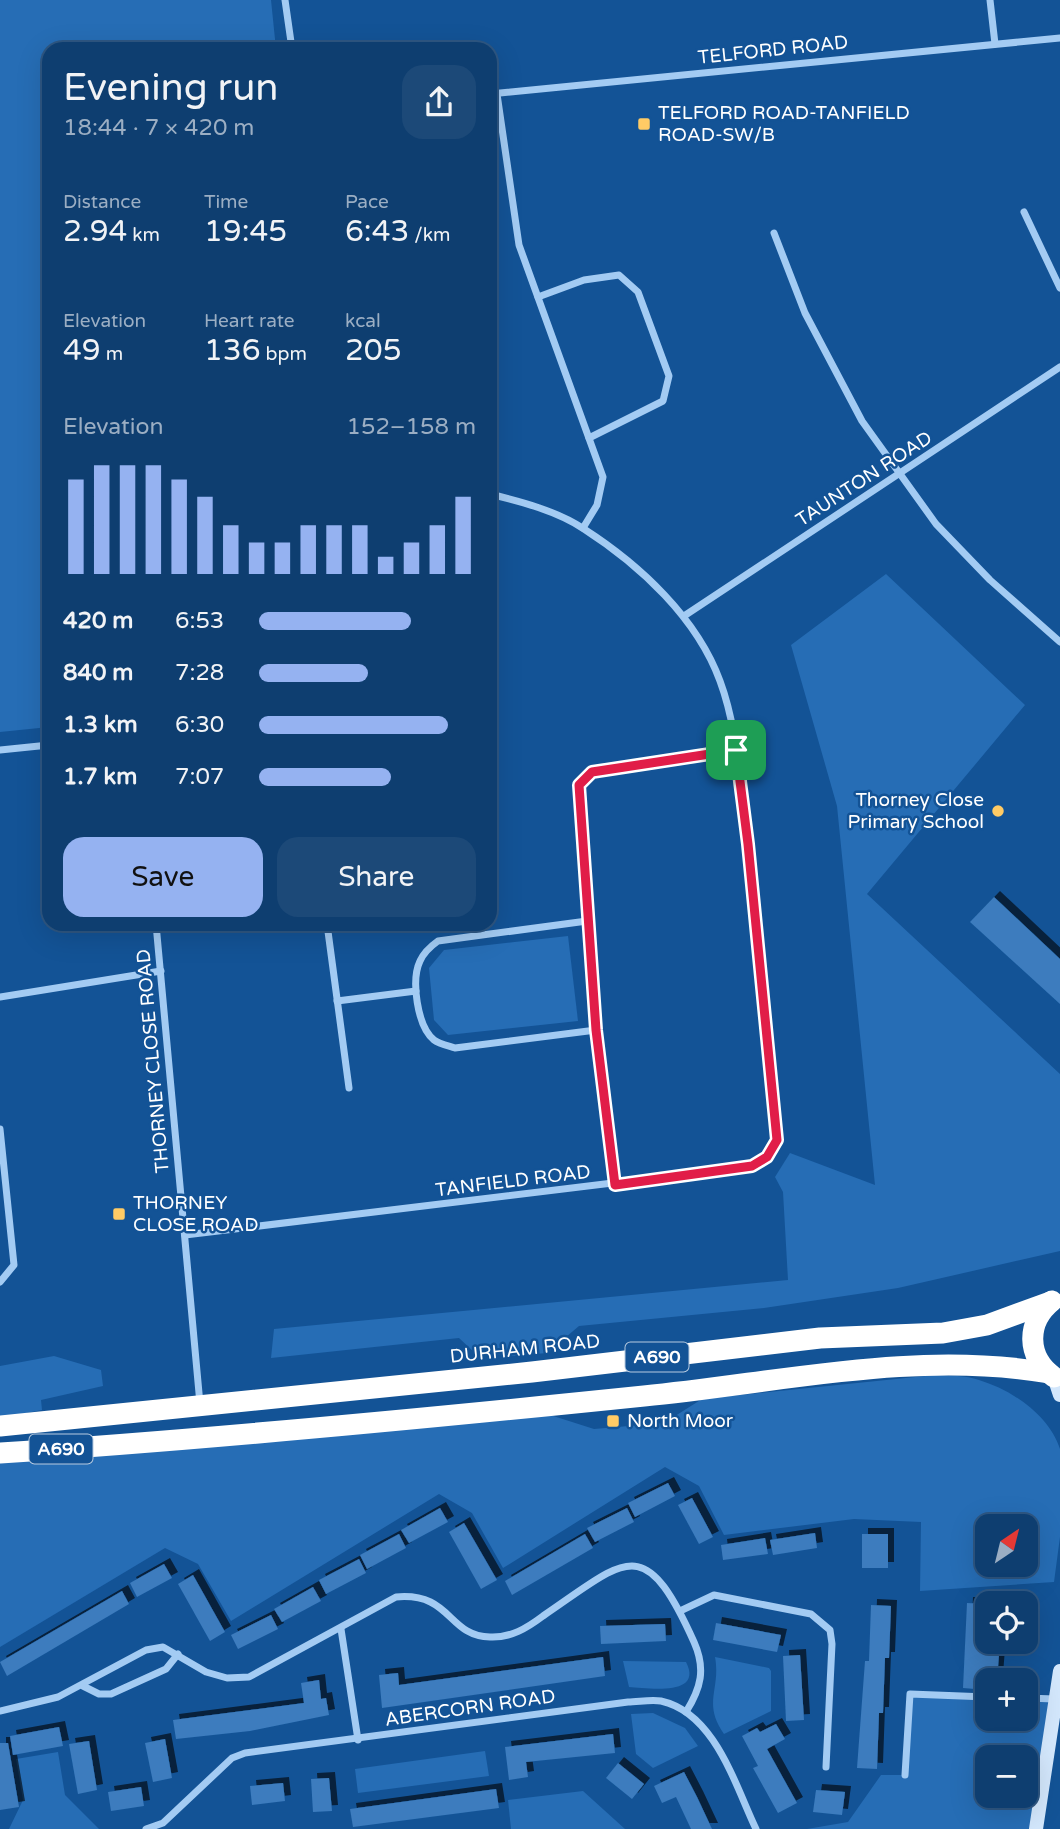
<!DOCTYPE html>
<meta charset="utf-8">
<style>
body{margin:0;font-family:"Varela Round",sans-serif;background:#1c4978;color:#f1f3f6;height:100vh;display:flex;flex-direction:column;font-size:26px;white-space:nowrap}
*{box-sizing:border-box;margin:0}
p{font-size:23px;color:#9baec3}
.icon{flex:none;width:38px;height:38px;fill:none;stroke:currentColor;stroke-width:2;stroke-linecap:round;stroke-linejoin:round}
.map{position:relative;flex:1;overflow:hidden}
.panel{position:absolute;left:42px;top:42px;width:455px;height:889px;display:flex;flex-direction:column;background:#0e3e70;border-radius:21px;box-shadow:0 7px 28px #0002,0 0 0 2px #2e5783}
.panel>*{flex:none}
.needle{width:46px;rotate:35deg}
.fabs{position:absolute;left:975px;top:1514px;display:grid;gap:14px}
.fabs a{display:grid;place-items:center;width:63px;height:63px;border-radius:14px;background:#0e3e70;box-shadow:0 7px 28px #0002,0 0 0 2px #2e5783;font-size:35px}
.pin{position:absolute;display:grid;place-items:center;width:60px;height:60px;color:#fff;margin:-30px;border-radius:14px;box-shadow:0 4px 10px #0006}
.round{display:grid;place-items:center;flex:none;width:74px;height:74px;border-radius:21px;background:#1c4978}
.head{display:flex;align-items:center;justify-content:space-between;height:119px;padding:0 21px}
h1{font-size:38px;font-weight:600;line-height:52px}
.figures{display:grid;grid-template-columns:repeat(3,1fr);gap:10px;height:119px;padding:7px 21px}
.figures div{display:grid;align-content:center}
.figures b{font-size:30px;font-weight:600}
.figures small{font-size:19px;font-weight:400}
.figures p{font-size:19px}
.chart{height:196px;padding:14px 21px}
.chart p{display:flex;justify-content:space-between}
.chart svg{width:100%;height:126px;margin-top:7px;stroke:#95b2f1;stroke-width:6}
.button{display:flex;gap:14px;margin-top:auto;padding:14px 21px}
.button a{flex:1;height:80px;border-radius:21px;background:#95b2f1;color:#111;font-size:28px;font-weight:600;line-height:80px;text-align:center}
.button a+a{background:#1c4978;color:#f1f3f6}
ul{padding:0 21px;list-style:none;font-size:23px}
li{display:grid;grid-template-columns:112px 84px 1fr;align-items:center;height:52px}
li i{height:18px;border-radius:9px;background:#95b2f1}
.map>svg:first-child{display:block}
.green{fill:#266db5;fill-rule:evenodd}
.building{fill:#3c7cbe;filter:url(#shadow)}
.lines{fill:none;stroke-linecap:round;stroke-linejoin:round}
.street{stroke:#a3cbf3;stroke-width:7}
.secondary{stroke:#d3e7fc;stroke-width:14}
.highway{stroke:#fff;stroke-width:21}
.route-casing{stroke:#fff;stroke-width:14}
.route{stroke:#e11d48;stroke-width:9}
.poi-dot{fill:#ffcb65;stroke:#135396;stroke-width:2.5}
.labels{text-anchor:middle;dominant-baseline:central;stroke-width:5;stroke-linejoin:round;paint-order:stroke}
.shield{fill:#135396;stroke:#b8cbe0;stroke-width:2}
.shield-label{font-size:18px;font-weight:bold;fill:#fff}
.street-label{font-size:19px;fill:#fff;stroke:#135396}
.poi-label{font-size:19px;fill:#fff;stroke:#135396;text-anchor:start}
</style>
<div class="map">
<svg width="1060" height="1829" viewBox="0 0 1060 1829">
<defs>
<filter id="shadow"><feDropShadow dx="6" dy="-6" stdDeviation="0" flood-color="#0009"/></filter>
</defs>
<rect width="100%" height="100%" fill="#135396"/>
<g class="green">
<polygon points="0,0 271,0 276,49 49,49 49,727 0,732"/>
<polygon points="886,574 1025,705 867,894 1060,1074 1060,1251 898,1288 764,1308 579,1326 547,1353 513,1356 475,1353 459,1338 271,1358 274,1329 788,1280 783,1192 775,1177 790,1153 875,1185 837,806 791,645"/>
<polygon points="568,936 578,1021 448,1035 434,1020 429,968 444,950"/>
<polygon points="54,1356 101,1370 103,1386 41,1400 42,1410 0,1418 0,1366"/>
<path d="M935,1375C949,1376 966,1375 979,1380C1012,1390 1049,1415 1060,1449V1537L1054,1582L920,1591L921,1522L854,1519L724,1535L699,1486L665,1467L503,1568L472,1513L439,1494L231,1621L198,1564L165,1548L0,1647V1463L547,1414L594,1429L664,1423L702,1399ZM987,1526H1026V1564H987Z"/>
<path d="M715,1657L769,1668L771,1671V1711L724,1734C702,1703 721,1690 715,1657Z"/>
<path d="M623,1661L686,1662C704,1697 647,1688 629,1687Z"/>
<path d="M910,1694L987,1697V1718H1026V1698L1056,1699L1036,1829H807L848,1822L881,1775H905ZM987,1757H1026V1796H987Z"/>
<polygon points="653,1713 685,1728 698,1746 653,1768 636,1754 631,1714"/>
<polygon points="485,1751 489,1776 358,1793 355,1769"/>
<polygon points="58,1752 65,1795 99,1829 9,1829 23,1800 16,1759"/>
<polygon points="583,1791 625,1829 511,1829 508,1800"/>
</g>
<g class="building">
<polygon points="994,897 1060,959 1060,1004 970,922"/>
<polygon points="668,1483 675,1496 635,1517 628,1503"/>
<polygon points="692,1498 713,1537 699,1544 678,1505"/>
<polygon points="440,1508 448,1522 409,1543 401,1530"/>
<polygon points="627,1508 634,1522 595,1542 587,1528"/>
<polygon points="464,1523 497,1580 481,1589 449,1532"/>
<polygon points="815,1533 817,1548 773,1555 770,1540"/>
<polygon points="399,1534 406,1548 367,1569 360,1555"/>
<polygon points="585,1534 593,1548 512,1595 505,1581"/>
<rect x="862" y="1534" width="26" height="34"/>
<polygon points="765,1538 768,1554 723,1560 721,1545"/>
<polygon points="359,1559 366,1573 326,1594 319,1580"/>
<polygon points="164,1564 172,1578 137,1597 130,1583"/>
<polygon points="193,1575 225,1632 210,1641 178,1584"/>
<polygon points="313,1587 321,1601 282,1622 274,1609"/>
<polygon points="122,1591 129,1604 7,1676 0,1662"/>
<polygon points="967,1603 987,1604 987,1642 1000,1642 997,1680 987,1680 987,1690 963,1688"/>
<polygon points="871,1605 891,1606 889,1658 885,1658 883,1713 879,1713 877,1769 857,1768 865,1661 869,1661"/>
<polygon points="271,1615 278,1629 238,1649 231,1635"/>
<polygon points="716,1623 781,1635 777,1652 713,1640"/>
<polygon points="665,1624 666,1641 601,1644 600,1626"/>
<polygon points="800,1655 804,1720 786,1721 783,1656"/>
<polygon points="603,1657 605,1676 382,1708 379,1675 398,1673 399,1685"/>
<polygon points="319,1680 321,1699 326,1698 329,1715 250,1731 176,1739 173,1720 304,1703 301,1683"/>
<polygon points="776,1724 785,1739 767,1749 797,1803 778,1813 753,1768 758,1766 742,1736 757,1728 760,1732"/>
<polygon points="59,1727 63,1746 13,1755 10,1736"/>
<polygon points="613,1734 615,1753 526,1762 528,1777 509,1780 505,1747"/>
<polygon points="165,1739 172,1778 153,1782 145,1743"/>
<polygon points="89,1741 97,1790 78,1794 69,1744"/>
<polygon points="0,1743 8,1743 19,1807 0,1810"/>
<polygon points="618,1763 644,1784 632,1799 606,1778"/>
<polygon points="684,1772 697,1797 712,1829 691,1829 676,1797 662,1803 654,1786"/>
<polygon points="329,1778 332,1811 313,1812 311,1779"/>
<polygon points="283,1783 285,1801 252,1805 250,1786"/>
<polygon points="141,1787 144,1806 111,1811 108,1792"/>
<polygon points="496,1789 499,1808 353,1827 350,1809"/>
<polygon points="816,1790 845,1792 842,1815 813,1812"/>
</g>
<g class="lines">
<g class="street">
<polyline points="285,0 292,49"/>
<polyline points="990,0 995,44"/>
<polyline points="490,94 1060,38"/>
<polyline points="497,94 519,245 603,477 597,505 583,528"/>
<polyline points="1024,212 1060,288"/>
<polyline points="774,233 805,313 862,421 936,524 990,580 1060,642"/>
<polyline points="538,297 584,280 619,275 638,292 669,376 663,401 589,438"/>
<polyline points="684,616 1060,367"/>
<polyline points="0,750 49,745"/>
<path d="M587,921L438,941C431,946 424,952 420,961C411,980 417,1026 434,1040C439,1044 449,1046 455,1048L596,1030"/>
<polyline points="156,924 200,1404"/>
<polyline points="327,924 349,1088"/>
<polyline points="0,997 161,971"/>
<polyline points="337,1001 416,991"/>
<polyline points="0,1129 14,1265 0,1282"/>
<polyline points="615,1185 596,1030 580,784 592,772 736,750"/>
<path d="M185,1235L752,1166L767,1157L777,1140C767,1033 759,925 745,817C739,773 736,724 720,681C697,618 640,565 584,529C557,511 522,502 490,494"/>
<polyline points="680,1611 714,1595 811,1614 830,1630 832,1644 826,1767"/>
<polyline points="341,1629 358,1740"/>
<polyline points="83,1686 99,1694 111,1694 166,1669 178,1654"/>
<polyline points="1026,1698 1055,1699"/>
<path d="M0,1711L58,1697L146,1650L163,1647L206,1672L227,1678L249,1677L396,1597C452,1592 447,1636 490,1637C511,1638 527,1628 543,1616C627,1559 644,1531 694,1642C706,1669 701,1688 686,1712"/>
<polyline points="905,1775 910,1694 987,1697"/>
<path d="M146,1829L163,1823L232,1758L245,1753L628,1702C638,1702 651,1699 661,1701C715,1713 735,1785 756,1829"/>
</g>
<g class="secondary">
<polyline points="1054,1377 1060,1395"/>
<polyline points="1036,1829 1060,1671"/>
</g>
<g class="highway">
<path d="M1052,1301C1026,1322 1026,1357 1054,1377"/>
<polyline points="0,1426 532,1372 820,1338 943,1333 987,1325 1050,1302"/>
<path d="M0,1453C215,1439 430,1418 644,1396C777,1383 915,1350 1049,1373"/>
</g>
</g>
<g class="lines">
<g class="route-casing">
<polygon id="route" points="736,750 748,844 777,1140 767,1157 752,1166 615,1185 596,1030 579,785 592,772"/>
</g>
<use href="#route" class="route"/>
</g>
<g class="poi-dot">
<rect x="637" y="117" width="14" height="14" rx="3.5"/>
<circle cx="998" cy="811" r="7"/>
<rect x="112" y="1207" width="14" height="14" rx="3.5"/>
<rect x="606" y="1414" width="14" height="14" rx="3.5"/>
</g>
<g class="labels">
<g class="shield">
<rect x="625.5" y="1342.5" width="63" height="29" rx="5"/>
<rect x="29.5" y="1434.5" width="63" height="29" rx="5"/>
</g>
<g class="shield-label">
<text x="657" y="1357">A690</text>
<text x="61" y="1449">A690</text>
</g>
<g class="street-label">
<text transform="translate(773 50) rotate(-6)">TELFORD ROAD</text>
<text transform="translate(864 479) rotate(-33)">TAUNTON ROAD</text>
<text transform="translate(153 1061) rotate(-95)">THORNEY CLOSE ROAD</text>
<text transform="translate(513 1181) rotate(-7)">TANFIELD ROAD</text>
<text transform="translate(525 1349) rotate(-6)">DURHAM ROAD</text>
<text transform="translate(470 1708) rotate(-8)">ABERCORN ROAD</text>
</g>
<g class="poi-label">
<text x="658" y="113">TELFORD ROAD-TANFIELD<tspan x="658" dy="22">ROAD-SW/B</tspan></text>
<text x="984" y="800" text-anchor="end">Thorney Close<tspan x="984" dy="22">Primary School</tspan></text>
<text x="133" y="1203">THORNEY<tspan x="133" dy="22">CLOSE ROAD</tspan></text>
<text x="627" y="1421">North Moor</text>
</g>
</g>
</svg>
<div class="fabs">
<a><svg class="needle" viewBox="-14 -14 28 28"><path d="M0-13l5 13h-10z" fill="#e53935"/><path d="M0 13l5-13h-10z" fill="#9baec3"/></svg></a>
<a><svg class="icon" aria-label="locate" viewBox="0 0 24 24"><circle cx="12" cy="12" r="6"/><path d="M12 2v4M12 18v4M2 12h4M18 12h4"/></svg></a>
<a>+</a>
<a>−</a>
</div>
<div class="pin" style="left:736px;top:750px;background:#1e9e55"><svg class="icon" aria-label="arrive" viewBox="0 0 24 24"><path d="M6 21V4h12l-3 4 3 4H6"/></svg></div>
<section class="panel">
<div class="head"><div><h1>Evening run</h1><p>18:44 · 7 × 420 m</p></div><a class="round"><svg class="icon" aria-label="share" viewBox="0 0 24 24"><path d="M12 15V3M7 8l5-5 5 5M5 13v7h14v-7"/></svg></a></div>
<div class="figures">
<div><p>Distance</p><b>2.94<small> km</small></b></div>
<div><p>Time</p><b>19:45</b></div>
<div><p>Pace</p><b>6:43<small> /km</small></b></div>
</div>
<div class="figures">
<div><p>Elevation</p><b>49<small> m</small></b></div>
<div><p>Heart rate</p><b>136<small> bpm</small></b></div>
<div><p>kcal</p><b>205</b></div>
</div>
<div class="chart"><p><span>Elevation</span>152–158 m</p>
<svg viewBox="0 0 160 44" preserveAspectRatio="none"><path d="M5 44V11M15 44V6M25 44V6M35 44V6M45 44V11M55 44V17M65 44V27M75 44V33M85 44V33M95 44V27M105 44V27M115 44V27M125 44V38M135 44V33M145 44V27M155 44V17"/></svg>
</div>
<ul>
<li><b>420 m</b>6:53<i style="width:70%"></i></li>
<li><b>840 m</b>7:28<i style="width:50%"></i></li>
<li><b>1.3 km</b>6:30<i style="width:87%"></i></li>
<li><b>1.7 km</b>7:07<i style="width:61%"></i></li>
</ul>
<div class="button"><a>Save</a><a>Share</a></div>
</section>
</div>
